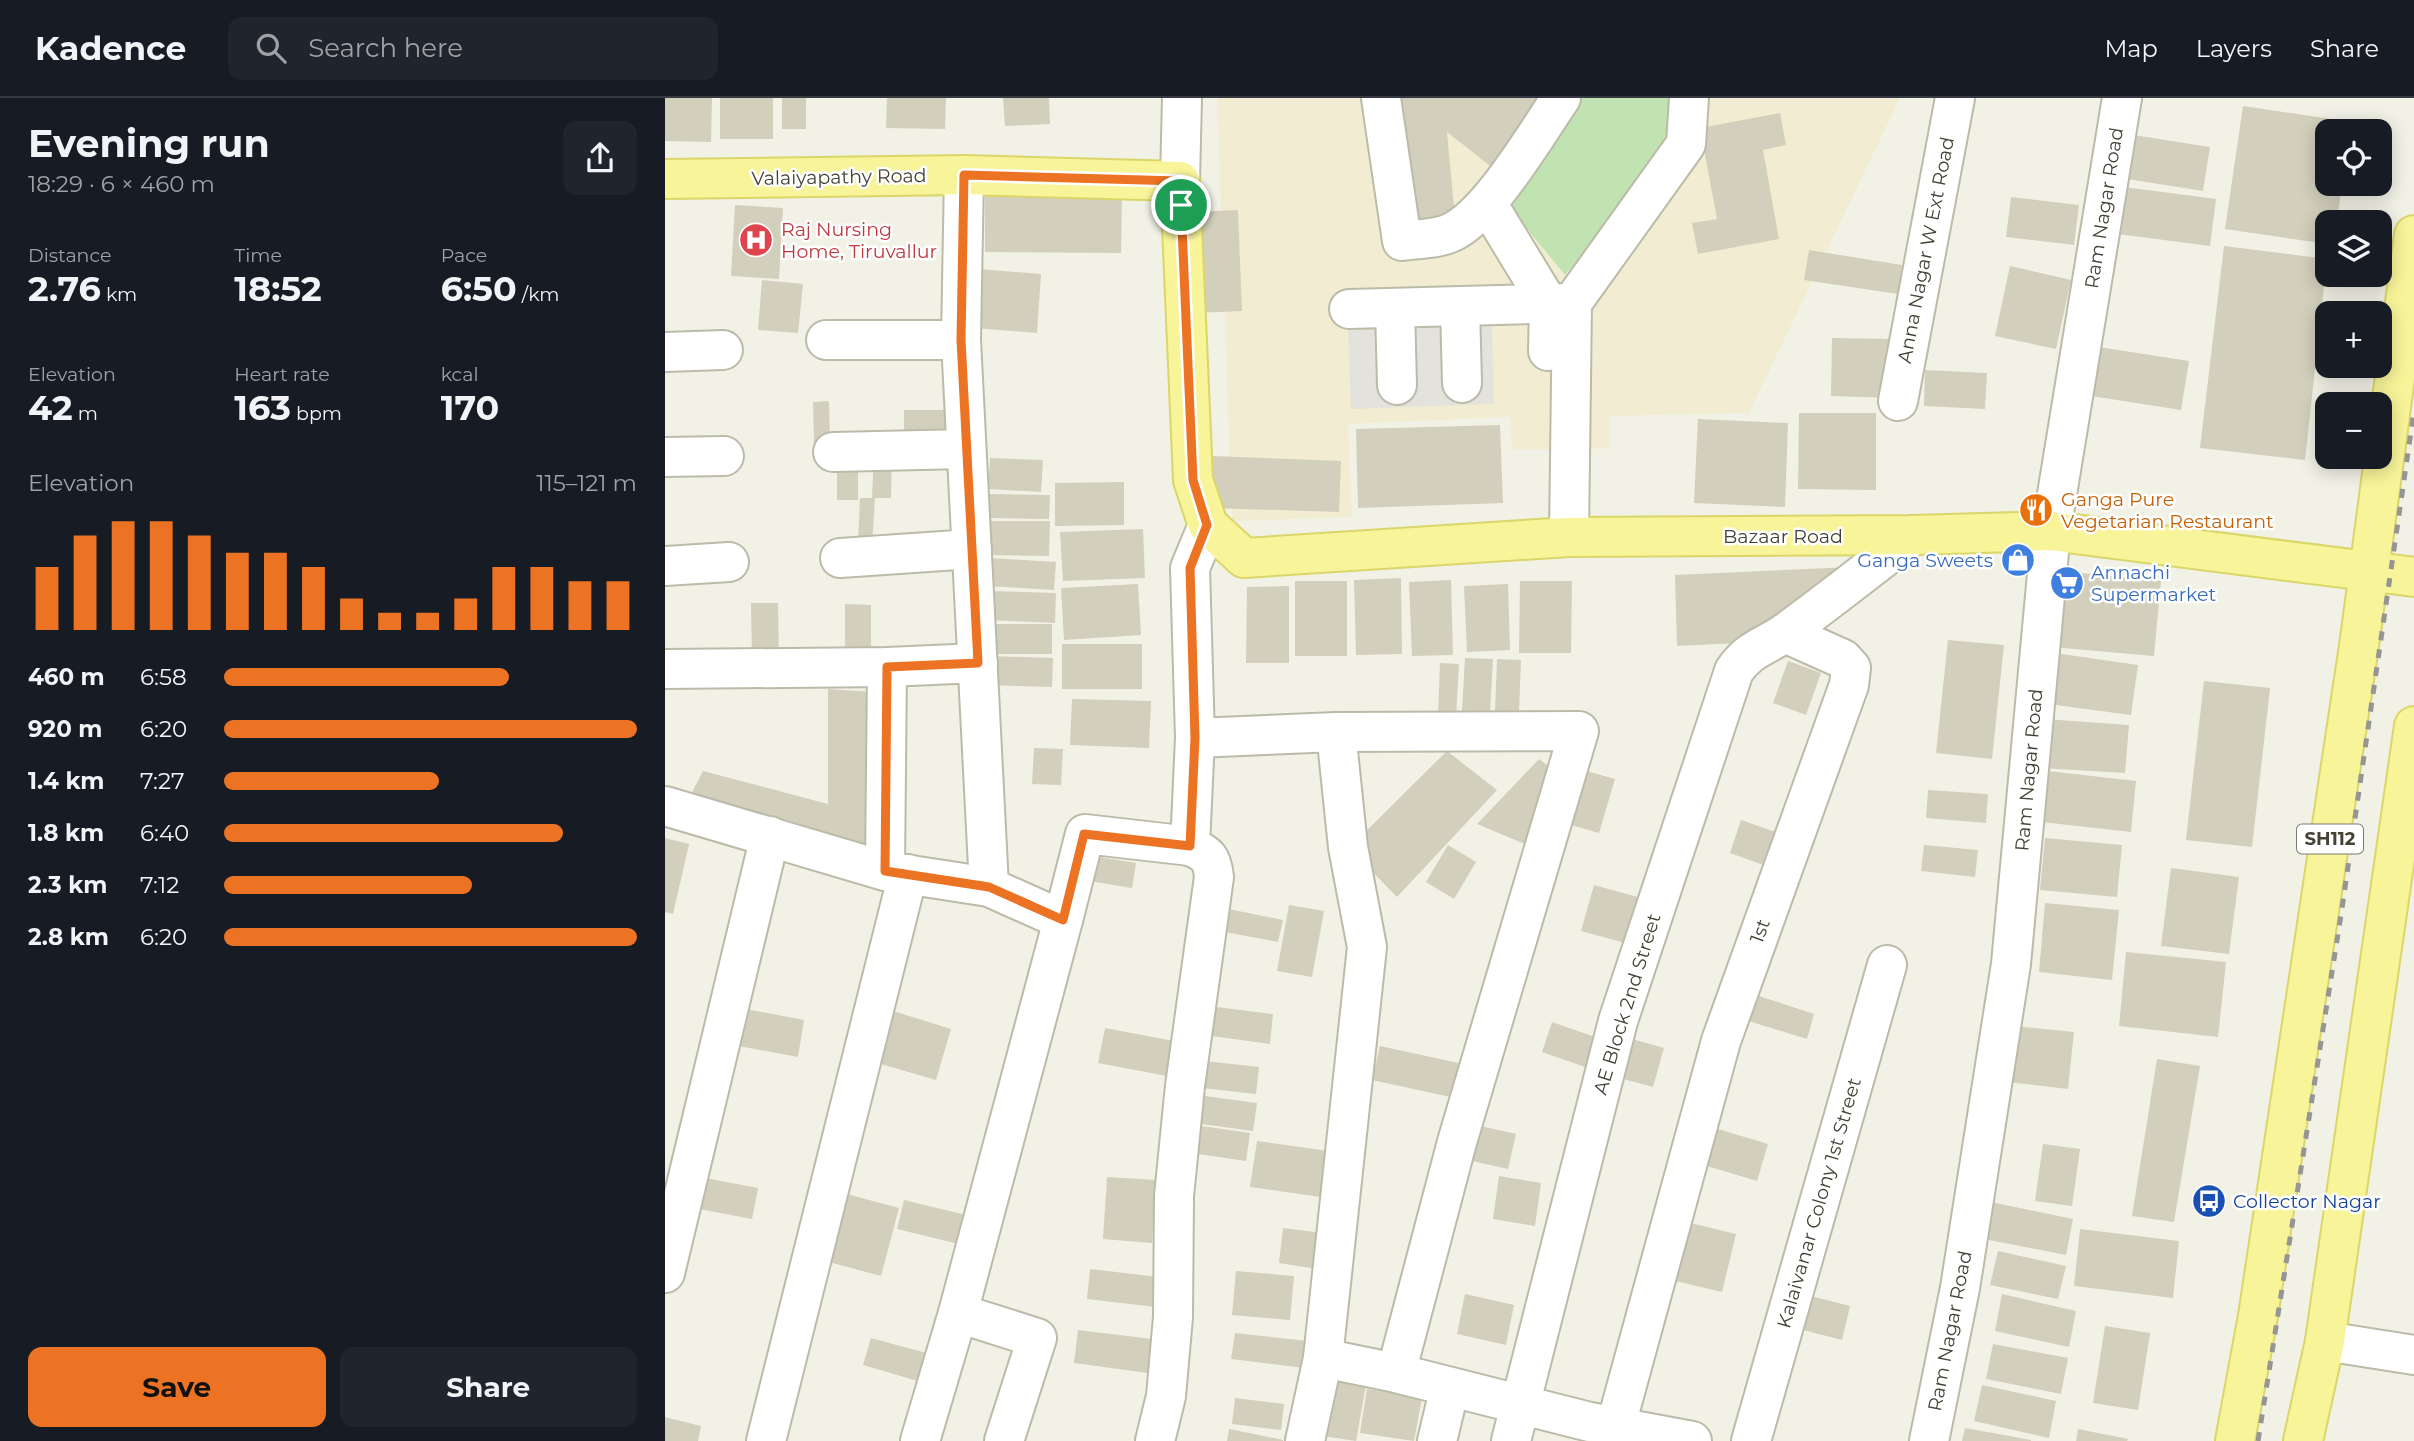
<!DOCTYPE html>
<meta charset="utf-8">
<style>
body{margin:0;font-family:Montserrat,sans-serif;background:#20242c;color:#f1f3f6;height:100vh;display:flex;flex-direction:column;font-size:26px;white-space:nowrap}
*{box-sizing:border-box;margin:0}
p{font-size:23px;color:#9ea1a6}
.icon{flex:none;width:38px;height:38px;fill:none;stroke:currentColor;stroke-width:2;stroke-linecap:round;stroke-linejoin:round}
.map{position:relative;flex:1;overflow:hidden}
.sheet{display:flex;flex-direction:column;background:#171b24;width:665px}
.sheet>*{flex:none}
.controls{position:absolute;left:1650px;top:21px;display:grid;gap:14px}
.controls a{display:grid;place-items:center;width:77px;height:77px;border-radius:14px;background:#171b24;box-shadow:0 4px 18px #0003;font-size:35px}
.pin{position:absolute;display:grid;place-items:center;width:60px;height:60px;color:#fff;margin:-30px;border:4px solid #fff;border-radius:50%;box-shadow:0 2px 7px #0007}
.round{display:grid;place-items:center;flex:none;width:74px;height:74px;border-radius:14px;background:#20242c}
.summary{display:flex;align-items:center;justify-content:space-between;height:119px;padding:0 28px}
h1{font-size:38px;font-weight:700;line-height:52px}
.figures{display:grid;grid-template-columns:repeat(3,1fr);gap:10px;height:119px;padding:7px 28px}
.figures div{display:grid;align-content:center}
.figures b{font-size:35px;font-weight:700}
.figures small{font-size:19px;font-weight:400}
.figures p{font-size:19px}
.chart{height:196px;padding:14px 28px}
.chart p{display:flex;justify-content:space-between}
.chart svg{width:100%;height:126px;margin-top:7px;stroke:#ec7323;stroke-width:6}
.action{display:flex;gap:14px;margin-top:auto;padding:14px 28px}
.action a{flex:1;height:80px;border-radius:14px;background:#ec7323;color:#111;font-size:28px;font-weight:700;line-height:80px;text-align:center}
.action a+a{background:#20242c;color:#f1f3f6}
ul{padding:0 28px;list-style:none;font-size:23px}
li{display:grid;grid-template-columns:112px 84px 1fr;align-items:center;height:52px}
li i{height:18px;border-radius:9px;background:#ec7323}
header{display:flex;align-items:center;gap:42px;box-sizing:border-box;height:98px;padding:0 35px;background:#171b24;border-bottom:2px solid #363941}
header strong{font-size:33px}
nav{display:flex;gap:38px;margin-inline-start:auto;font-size:24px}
.search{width:490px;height:63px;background:#20242c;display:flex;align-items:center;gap:18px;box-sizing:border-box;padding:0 24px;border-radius:14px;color:#9ea1a6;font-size:26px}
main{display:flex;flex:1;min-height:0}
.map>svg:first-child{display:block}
.commercial{fill:#f2edd2}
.green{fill:#c0e3b1}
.parking{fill:#e3e2dd}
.building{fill:#d2cfbc}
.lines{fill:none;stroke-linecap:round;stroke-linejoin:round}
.minor-casing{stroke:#bcbba9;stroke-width:42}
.major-casing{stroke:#dbd66a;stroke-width:42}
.minor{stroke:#fff;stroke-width:38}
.major{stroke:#f7f499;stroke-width:38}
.rail{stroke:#959595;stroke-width:5;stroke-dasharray:9 9;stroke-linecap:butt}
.route-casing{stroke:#fff;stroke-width:14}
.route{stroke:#ec7323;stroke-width:9}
.labels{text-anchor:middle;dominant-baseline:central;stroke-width:5;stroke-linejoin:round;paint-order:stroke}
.shield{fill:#fff;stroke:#7c7b72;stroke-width:2}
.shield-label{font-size:18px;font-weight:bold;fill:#444235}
.street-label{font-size:19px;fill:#444235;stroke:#fff}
.health-label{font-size:19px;fill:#be3a42;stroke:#fff;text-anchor:start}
.food-label{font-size:19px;fill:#c56008;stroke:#fff;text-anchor:start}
.shop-label{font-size:19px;fill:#366cbe;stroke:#fff;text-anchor:end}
.transit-label{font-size:19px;fill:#164399;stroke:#fff;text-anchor:start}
</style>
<header>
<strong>Kadence</strong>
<div class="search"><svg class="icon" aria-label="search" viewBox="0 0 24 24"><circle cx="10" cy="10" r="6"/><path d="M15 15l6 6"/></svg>Search here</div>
<nav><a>Map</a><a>Layers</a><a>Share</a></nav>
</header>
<main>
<section class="sheet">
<div class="summary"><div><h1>Evening run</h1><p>18:29 · 6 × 460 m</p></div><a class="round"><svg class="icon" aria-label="share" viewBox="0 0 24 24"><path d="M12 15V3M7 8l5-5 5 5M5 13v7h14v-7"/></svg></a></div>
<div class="figures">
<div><p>Distance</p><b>2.76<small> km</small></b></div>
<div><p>Time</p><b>18:52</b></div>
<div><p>Pace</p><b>6:50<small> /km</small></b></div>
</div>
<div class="figures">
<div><p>Elevation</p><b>42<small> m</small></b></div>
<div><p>Heart rate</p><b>163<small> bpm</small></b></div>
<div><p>kcal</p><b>170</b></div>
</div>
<div class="chart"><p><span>Elevation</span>115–121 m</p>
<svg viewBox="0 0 160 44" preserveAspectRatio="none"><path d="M5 44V22M15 44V11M25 44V6M35 44V6M45 44V11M55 44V17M65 44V17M75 44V22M85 44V33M95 44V38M105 44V38M115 44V33M125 44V22M135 44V22M145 44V27M155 44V27"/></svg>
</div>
<ul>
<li><b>460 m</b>6:58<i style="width:69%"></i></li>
<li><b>920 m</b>6:20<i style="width:100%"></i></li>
<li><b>1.4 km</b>7:27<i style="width:52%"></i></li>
<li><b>1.8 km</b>6:40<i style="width:82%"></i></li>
<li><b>2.3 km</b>7:12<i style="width:60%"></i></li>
<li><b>2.8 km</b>6:20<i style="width:100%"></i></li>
</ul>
<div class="action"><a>Save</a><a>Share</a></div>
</section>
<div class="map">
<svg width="1749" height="1343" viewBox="0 0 1749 1343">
<rect width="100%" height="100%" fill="#f2f1e6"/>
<polygon class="commercial" points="552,0 1235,0 1084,315 944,318 945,350 921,351 848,352 844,319 683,326 687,419 567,423"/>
<polygon class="green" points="904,0 1005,0 1012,43 900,177 830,92"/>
<polygon class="parking" points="827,227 829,306 686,311 683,232"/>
<g class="building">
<polygon points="0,0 47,0 46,44 0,43"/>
<rect x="55" y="0" width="53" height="41"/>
<rect x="117" y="0" width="24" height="31"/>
<polygon points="222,0 281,0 280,31 221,30"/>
<polygon points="338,0 384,0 385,26 340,28"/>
<polygon points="726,0 908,0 847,85 782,34 789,109 776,120 743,127"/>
<polygon points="1578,8 1686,24 1685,33 1662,33 1662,86 1677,86 1672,124 1662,124 1662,146 1560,131"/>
<polygon points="1115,15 1121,47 1098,52 1114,141 1033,156 1027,125 1052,121 1035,30"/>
<polygon points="1462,36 1545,49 1538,93 1456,80"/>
<polygon points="1451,88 1551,101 1545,148 1445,135"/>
<polygon points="320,98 457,99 456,155 320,154"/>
<polygon points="1346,99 1414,107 1409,147 1341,139"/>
<polygon points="70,107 118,110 114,181 66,178"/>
<polygon points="573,112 577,213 530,215 526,114"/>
<polygon points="1559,148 1662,161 1640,362 1535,350"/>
<polygon points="1144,152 1237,167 1233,196 1139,182"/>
<polygon points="1345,168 1406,182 1391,251 1330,238"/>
<polygon points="314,171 376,176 372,235 309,230"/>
<polygon points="97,182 138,186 133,235 93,232"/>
<polygon points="1167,240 1229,241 1227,300 1166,298"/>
<polygon points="1427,248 1524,263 1516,312 1420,297"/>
<polygon points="1260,272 1322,275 1320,311 1259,308"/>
<polygon points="164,303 165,346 149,346 148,304"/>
<polygon points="239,312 291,312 291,348 239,347"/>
<polygon points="1134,315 1211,315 1211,392 1133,391"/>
<polygon points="1033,321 1123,325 1120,409 1029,405"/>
<polygon points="835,327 838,405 693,410 691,331"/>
<polygon points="209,355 227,356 226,400 210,400 207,447 193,446 195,400 207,400"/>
<rect x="172" y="356" width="21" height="46"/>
<polygon points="548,358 676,363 674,414 546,410"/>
<polygon points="325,360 378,362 376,394 323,391"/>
<polygon points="459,384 459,427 390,428 390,385"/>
<polygon points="325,396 385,397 384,421 325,420"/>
<polygon points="325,423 385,423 384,458 324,457"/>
<polygon points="478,431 480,480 398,483 395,434"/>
<polygon points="325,460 391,464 389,492 323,488"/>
<polygon points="1186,469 1094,544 1012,548 1010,477"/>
<polygon points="1395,473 1496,483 1489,558 1387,549"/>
<polygon points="736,480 737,556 691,557 689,482"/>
<polygon points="786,482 788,557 747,558 744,484"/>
<rect x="630" y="483" width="52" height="75"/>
<polygon points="855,483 907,483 906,555 854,555"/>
<polygon points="473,486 476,537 399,542 396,490"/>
<polygon points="843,486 845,552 802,554 799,488"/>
<polygon points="624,488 624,565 581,565 582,489"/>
<polygon points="325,493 391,495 390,525 324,522"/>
<polygon points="86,505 113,505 114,562 87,562"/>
<polygon points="180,506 206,507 206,560 180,559"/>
<polygon points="324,526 387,526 387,556 323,556"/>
<polygon points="1283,542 1339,547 1327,661 1271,655"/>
<rect x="397" y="546" width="80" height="45"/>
<polygon points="1383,554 1473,567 1466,617 1376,605"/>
<polygon points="323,558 388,560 387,589 322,587"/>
<polygon points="800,560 828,561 825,615 797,613"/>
<polygon points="832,561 856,562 854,614 830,614"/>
<polygon points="1123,563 1156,575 1141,617 1108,605"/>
<polygon points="775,565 794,566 791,620 773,619"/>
<polygon points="1539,583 1605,590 1587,749 1521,742"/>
<polygon points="163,591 208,594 205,751 24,700 38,673 163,706"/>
<polygon points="407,601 486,603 484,650 405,647"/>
<polygon points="1380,621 1464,627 1460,675 1376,670"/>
<polygon points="369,650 398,651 396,687 367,686"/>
<polygon points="782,653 832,692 732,799 684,750"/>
<polygon points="874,661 890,673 860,746 812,726"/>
<polygon points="914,671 950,681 934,735 899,725"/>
<polygon points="1374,672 1471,683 1466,734 1368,723"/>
<polygon points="1263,692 1323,696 1321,725 1261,720"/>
<polygon points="1076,722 1119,737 1107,770 1065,755"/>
<polygon points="0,740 24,746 8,816 0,814"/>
<polygon points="1380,740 1457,747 1452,799 1375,792"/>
<polygon points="783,747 811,764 789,801 761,784"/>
<polygon points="1259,747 1313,752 1310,779 1256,773"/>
<polygon points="422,757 471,765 467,790 418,782"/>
<polygon points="1506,770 1574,779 1564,856 1496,848"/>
<polygon points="929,787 976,800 964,846 916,833"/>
<polygon points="1380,805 1454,812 1447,882 1374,874"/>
<polygon points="624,807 659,813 647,879 612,873"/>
<polygon points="548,808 618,822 613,844 544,831"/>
<polygon points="1461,854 1561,864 1553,939 1454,928"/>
<polygon points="1088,896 1149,916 1142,941 1080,922"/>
<polygon points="536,907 608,916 605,946 532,936"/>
<polygon points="70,909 139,922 133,959 63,946"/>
<polygon points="225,912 286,931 271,982 209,964"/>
<polygon points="887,924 933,940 923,970 877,954"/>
<polygon points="1349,928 1409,934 1403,991 1343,984"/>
<polygon points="440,930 514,944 507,979 433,965"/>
<polygon points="956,938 999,950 988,989 944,977"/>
<polygon points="715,948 798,966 790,1000 707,982"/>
<polygon points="1492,961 1535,968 1509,1124 1467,1118"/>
<polygon points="531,962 594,969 591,996 528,989"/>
<polygon points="525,996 592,1005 588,1033 522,1024"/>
<polygon points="802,1025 851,1036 843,1071 794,1060"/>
<polygon points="523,1026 585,1035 581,1063 520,1054"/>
<polygon points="1043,1028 1103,1046 1092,1083 1032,1065"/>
<polygon points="592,1043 670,1054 663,1100 585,1089"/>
<polygon points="1378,1046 1415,1051 1407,1108 1370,1103"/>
<polygon points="834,1078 876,1085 870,1128 828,1121"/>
<polygon points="442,1079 491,1082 487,1145 438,1141"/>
<polygon points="40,1080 93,1090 87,1121 34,1111"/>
<polygon points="178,1095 234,1110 216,1178 160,1163"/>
<polygon points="239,1102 305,1118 298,1147 232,1131"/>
<polygon points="1326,1104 1408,1121 1401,1157 1319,1141"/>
<polygon points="1013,1122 1071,1136 1057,1194 998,1180"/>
<polygon points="618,1130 658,1135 652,1171 614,1165"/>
<polygon points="1415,1131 1514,1143 1508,1200 1409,1188"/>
<polygon points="1333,1153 1401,1168 1393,1201 1325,1187"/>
<polygon points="425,1171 494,1179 490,1209 422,1201"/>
<polygon points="571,1173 629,1178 625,1222 567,1217"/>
<polygon points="800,1196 849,1207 841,1247 792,1236"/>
<polygon points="1138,1196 1185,1208 1177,1242 1130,1230"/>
<polygon points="1337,1196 1411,1213 1404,1249 1330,1233"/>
<polygon points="1440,1228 1485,1235 1473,1312 1428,1305"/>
<polygon points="413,1232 487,1241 483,1275 409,1265"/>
<polygon points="570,1235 642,1243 639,1270 566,1261"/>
<polygon points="206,1240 265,1256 256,1284 198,1267"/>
<polygon points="1328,1246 1403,1260 1396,1296 1321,1281"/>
<polygon points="661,1280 701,1287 691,1343 651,1337"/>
<polygon points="1317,1287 1391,1303 1384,1340 1309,1323"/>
<polygon points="702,1291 757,1300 749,1343 695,1335"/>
<polygon points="570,1300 619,1306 616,1332 567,1326"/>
<polygon points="0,1319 36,1328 33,1343 0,1343"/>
<polygon points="1300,1330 1366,1342 1366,1343 1297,1343"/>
<polygon points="564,1331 618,1342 618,1343 562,1343"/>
<polygon points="1413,1331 1463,1341 1462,1343 1411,1343"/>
</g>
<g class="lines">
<g class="minor-casing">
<g id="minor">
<path d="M716,0L737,143C752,141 772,141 785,135C824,118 871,36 896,0"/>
<polyline points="299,77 296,242 324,789"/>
<polyline points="515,83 517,0"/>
<polyline points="822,105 884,207 883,253"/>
<polyline points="795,209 797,285"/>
<polyline points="684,211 906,205"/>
<polyline points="730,211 732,287"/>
<polyline points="161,242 296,242"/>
<polyline points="0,254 58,252"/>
<polyline points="1233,303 1290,0"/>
<polyline points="168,354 301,351"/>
<polyline points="0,359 59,358"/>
<polyline points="904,439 907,205 1021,46 1024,0"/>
<polyline points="175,460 307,451"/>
<polyline points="0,468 64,464"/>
<polyline points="0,571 222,569 313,565"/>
<polyline points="530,640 671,634 914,633 792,1044 731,1275"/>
<polyline points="0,708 220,773 324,789 398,822 420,736 525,748"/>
<polyline points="220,773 222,569"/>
<polyline points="0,1175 105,738"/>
<polyline points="293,1215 372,1240 339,1343"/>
<polyline points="1660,1243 1749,1257"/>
<polyline points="658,1260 731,1275 925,1324 1027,1343"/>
<polyline points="951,1327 1056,943 1184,587 1186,570 1178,561 1120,535"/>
<polyline points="101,1343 243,776"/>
<polyline points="255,1343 293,1215 398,822"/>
<path d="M490,1343L501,1298L508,1219L509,1098L520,988L549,779C547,760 543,756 525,748L530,640L525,470L543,427"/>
<polyline points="640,1343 658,1260 702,849 683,749 671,634"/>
<polyline points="772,1343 785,1289"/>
<path d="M846,1343L953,923L1069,573C1085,549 1103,548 1124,532C1166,501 1207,469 1248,437"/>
<polyline points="1086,1343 1222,867"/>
<polyline points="1264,1343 1295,1190 1346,866 1386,433 1457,0"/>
</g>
</g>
<g class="major-casing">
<g id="major">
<polyline points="0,81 299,77 515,83 528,382 543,427 579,460 904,439 1248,437 1386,433 1749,479"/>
<polyline points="1570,1343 1593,1218 1694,548 1749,137"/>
<polyline points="1638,1343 1660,1243 1749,628"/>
</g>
</g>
<use href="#minor" class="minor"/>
<use href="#major" class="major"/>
<polyline class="rail" points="1593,1343 1676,817 1749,313"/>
</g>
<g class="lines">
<g class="route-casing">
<polygon id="route" points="299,77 515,83 528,382 542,427 525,470 530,640 525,748 419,736 398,822 324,789 220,773 222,569 313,565 296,242"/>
</g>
<use href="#route" class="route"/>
</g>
<defs>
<g id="hospital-disc" transform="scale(1.75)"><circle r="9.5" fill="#e0444e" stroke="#fff"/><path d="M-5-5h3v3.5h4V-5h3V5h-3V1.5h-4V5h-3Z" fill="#fff"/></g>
<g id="restaurant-disc" transform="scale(1.75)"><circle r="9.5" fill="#e8710a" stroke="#fff"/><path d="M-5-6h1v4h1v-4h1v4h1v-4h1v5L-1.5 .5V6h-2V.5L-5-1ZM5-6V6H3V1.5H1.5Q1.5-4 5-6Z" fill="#fff"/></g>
<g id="shop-disc" transform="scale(1.75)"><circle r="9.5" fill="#3f7fe0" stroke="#fff"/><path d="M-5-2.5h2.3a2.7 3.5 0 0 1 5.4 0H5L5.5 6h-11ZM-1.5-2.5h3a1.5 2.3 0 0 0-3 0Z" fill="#fff"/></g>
<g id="supermarket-disc" transform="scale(1.75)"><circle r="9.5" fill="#3f7fe0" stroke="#fff"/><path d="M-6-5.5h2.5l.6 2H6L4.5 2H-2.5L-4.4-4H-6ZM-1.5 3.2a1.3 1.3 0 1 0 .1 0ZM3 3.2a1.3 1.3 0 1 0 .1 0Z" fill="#fff"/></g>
<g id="bus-disc" transform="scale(1.75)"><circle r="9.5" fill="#1a4fb4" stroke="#fff"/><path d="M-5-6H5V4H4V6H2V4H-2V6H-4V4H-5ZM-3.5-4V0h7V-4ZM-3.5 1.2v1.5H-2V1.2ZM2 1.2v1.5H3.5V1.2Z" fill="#fff"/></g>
</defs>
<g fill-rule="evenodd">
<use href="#hospital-disc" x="91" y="142"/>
<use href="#restaurant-disc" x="1371" y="412"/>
<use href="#shop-disc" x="1353" y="462"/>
<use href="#supermarket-disc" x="1402" y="485"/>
<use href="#bus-disc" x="1544" y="1103"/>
</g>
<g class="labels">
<rect class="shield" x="1632" y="726.5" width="66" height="29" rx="5"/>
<g class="shield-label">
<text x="1665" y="741">SH112</text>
</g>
<g class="street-label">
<text transform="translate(174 79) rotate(-1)">Valaiyapathy Road</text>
<text transform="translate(1439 110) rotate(-81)">Ram Nagar Road</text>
<text transform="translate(1261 152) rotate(-79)">Anna Nagar W Ext Road</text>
<text x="1118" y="438">Bazaar Road</text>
<text transform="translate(1364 672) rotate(-85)">Ram Nagar Road</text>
<text transform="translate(1095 833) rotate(-70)">1st</text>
<text transform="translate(962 906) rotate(-73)">AE Block 2nd Street</text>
<text transform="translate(1154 1105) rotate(-74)">Kalaivanar Colony 1st Street</text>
<text transform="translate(1285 1233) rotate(-79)">Ram Nagar Road</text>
</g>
<g class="health-label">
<text x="116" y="131">Raj Nursing<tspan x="116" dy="22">Home, Tiruvallur</tspan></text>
</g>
<g class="food-label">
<text x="1396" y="401">Ganga Pure<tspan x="1396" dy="22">Vegetarian Restaurant</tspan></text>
</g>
<g class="shop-label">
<text x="1328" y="462">Ganga Sweets</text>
<text x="1426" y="474" text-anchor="start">Annachi<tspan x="1426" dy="22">Supermarket</tspan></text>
</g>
<g class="transit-label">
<text x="1568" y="1103">Collector Nagar</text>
</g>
</g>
</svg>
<div class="controls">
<a><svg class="icon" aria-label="locate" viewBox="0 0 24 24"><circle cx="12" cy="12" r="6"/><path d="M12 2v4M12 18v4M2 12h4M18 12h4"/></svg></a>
<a><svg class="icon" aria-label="layers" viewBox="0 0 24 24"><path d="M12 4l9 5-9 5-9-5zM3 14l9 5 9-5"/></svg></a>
<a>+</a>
<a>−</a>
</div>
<div class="pin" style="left:516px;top:107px;background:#1e9e55"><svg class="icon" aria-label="arrive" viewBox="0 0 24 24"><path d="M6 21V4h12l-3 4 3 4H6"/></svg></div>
</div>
</main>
